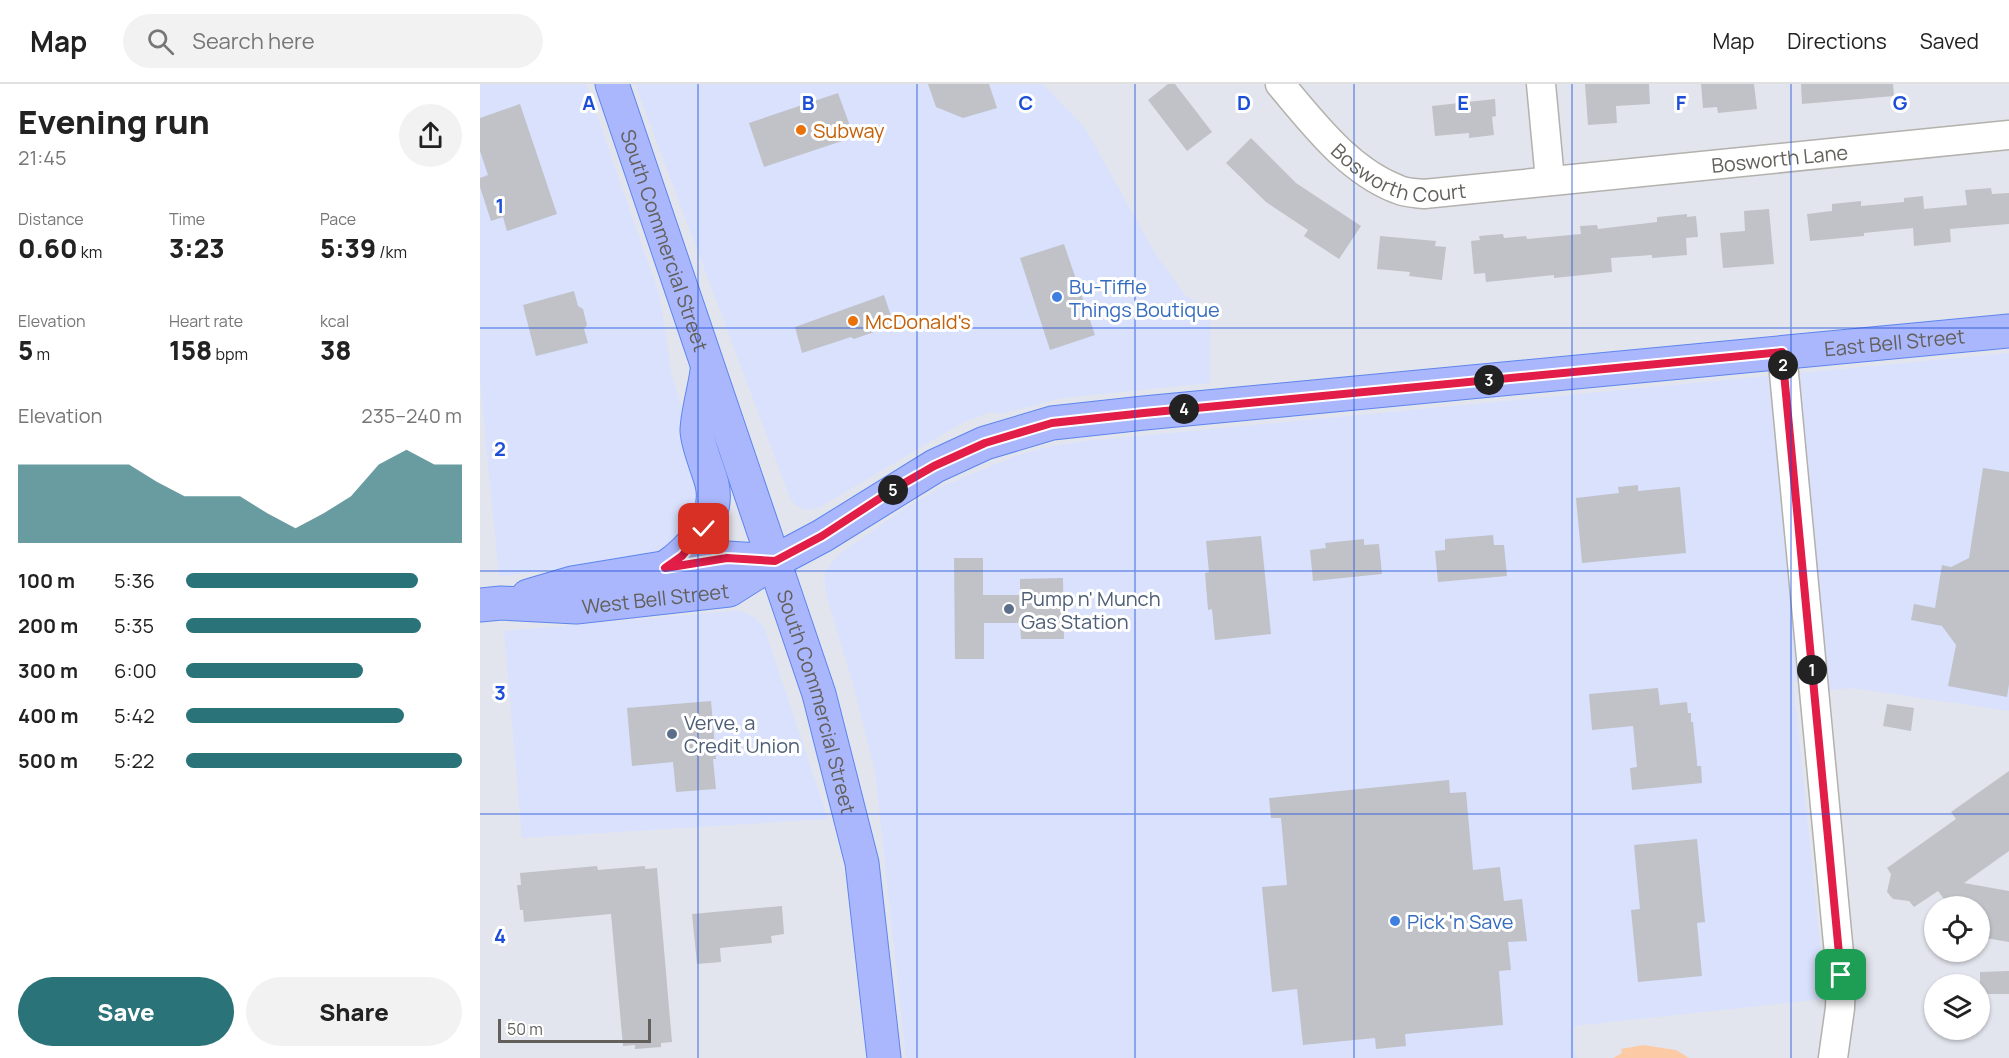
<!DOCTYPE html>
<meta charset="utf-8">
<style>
body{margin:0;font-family:Manrope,sans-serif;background:#f2f2f2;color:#222;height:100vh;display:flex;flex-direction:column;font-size:22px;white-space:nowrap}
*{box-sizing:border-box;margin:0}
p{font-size:20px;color:#767676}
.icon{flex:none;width:33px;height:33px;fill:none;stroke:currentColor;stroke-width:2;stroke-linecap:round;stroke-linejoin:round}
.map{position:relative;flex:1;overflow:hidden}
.sheet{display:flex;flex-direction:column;background:#fff;width:480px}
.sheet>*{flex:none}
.buttons{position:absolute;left:1444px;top:812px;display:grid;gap:12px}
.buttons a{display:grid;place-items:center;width:66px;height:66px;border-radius:50%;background:#fff;box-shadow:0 2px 4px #0004;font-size:30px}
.scale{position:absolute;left:18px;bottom:15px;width:153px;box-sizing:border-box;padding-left:6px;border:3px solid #63605b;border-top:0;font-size:16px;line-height:21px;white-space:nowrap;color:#63605b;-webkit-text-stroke:4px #fff;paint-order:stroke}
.pin{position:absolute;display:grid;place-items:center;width:51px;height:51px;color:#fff;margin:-26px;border-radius:12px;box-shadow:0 3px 9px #0006}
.km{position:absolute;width:30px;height:30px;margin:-15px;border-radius:50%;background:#222;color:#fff;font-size:16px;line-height:30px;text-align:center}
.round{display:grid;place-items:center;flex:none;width:63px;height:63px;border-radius:32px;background:#f2f2f2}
.head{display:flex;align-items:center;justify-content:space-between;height:102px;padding:0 18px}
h1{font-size:33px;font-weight:800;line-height:45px}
.stats{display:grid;grid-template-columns:repeat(3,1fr);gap:9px;height:102px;padding:6px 18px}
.stats div{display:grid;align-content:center}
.stats b{font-size:26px;font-weight:800}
.stats small{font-size:16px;font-weight:400}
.stats p{font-size:16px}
.chart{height:168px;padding:12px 18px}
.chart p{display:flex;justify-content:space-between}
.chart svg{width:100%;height:108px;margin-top:6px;fill:#2a7379;opacity:.7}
.action{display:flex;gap:12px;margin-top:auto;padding:12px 18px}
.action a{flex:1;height:69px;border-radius:36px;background:#2a7379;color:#fff;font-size:24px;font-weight:800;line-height:69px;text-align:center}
.action a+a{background:#f2f2f2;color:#222}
ul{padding:0 18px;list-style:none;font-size:20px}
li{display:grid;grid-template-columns:96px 72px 1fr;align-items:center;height:45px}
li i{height:15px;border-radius:8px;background:#2a7379}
header{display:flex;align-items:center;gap:36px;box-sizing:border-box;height:84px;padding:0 30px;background:#fff;border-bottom:2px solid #e0e0e0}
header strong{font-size:28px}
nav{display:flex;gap:33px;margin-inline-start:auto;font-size:21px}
.search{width:420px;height:54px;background:#f2f2f2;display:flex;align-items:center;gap:15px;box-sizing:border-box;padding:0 21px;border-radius:33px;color:#767676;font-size:22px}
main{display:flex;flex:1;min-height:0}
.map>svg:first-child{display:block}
.commercial{fill:#d9e1fd}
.water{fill:#fccba5}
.building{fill:#c0c2c8}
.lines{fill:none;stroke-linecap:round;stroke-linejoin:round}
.minor-casing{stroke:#b3b1ac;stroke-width:31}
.major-casing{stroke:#5d85ed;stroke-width:35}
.minor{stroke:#fff;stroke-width:28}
.major{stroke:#aab7fc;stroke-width:33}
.route-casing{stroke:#fff;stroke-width:12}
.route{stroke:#e11d48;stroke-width:8}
.grid{fill:none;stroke:#1d4ed8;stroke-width:1.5;stroke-opacity:0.55}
.food-dot{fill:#e8710a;stroke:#fff;stroke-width:2}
.shop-dot{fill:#3f7fe0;stroke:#fff;stroke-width:2}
.service-dot{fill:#5c6f8a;stroke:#fff;stroke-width:2}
.labels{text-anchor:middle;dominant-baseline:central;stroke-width:6;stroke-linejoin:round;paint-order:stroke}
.food-label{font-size:20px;fill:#c56008;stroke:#fff;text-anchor:start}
.street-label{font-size:20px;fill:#63605b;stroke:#fff}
.shop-label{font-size:20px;fill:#366cbe;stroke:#fff;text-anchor:start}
.service-label{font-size:20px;fill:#4e5e75;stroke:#fff;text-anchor:start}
.grid-label{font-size:20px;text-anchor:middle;font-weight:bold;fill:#1d4ed8;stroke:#fff;stroke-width:6;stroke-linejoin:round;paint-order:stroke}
</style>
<header>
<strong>Map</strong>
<div class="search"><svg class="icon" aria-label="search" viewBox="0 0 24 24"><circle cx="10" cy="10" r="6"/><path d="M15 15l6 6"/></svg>Search here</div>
<nav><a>Map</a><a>Directions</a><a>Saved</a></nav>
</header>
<main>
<section class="sheet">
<div class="head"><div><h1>Evening run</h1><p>21:45</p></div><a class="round"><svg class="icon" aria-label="share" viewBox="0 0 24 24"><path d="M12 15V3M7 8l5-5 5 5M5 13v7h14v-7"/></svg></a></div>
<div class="stats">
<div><p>Distance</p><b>0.60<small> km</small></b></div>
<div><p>Time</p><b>3:23</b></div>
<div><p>Pace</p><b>5:39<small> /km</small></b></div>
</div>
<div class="stats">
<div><p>Elevation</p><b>5<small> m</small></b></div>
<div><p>Heart rate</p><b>158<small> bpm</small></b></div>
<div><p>kcal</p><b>38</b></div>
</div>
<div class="chart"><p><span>Elevation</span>235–240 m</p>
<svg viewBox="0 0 160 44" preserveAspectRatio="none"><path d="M0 44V12L10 12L20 12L30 12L40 12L50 19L60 25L70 25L80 25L90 32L100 38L110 32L120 25L130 12L140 6L150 12L160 12V44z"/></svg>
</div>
<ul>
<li><b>100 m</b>5:36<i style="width:84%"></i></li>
<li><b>200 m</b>5:35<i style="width:85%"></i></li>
<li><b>300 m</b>6:00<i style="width:64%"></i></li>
<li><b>400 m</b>5:42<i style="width:79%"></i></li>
<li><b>500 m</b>5:22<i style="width:100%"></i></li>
</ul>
<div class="action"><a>Save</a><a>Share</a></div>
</section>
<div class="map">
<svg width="1529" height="974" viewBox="0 0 1529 974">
<rect width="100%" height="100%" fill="#e3e5ee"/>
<g class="commercial">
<polygon points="0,0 106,0 180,213 191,288 225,400 224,419 198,464 144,478 19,492 0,296"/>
<polygon points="155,0 563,0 605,44 675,169 704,210 730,230 730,299 583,314 520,330 510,328 482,339 340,423 331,426 323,425 315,421 310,414"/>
<polygon points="1529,269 1529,627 1372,604 1350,606 1313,597 1342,878 1343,915 1094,942 1094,965 1097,974 426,974 395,687 374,603 347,514 344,492 347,485 359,470 427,423 465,401 538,371 572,362 605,357"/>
<polygon points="250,527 261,527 274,533 284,543 348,735 42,754 24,547"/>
</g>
<polygon class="water" points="1163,961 1196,966 1209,974 1133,974 1142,969 1141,965"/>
<g class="building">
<polygon points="448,0 509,0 517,24 483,34 456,23"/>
<polygon points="688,0 695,0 732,48 707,67 668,16"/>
<polygon points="1105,0 1169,0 1170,20 1136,22 1137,39 1108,41"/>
<polygon points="1221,0 1274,0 1277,25 1238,29 1237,23 1223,24"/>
<polygon points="1321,0 1413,0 1414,12 1322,20"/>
<polygon points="358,9 374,53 284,83 269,39"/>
<polygon points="1015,15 1016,32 1012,33 1014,51 989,54 989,49 955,52 952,22"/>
<polygon points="40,20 77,130 27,147 23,133 11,137 0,103 0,94 8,91 0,67 0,34"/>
<polygon points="771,54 816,99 881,142 859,175 824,152 828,146 786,118 746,79"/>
<polygon points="1511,104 1512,110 1529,109 1529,140 1470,145 1471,158 1434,162 1433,144 1384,149 1384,152 1330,157 1327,130 1352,127 1352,120 1381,117 1381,122 1424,118 1424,114 1443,112 1444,125 1487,121 1485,106"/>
<polygon points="1289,125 1294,180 1243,184 1240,149 1265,147 1264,127"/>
<polygon points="1207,130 1207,133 1216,132 1218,153 1206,154 1207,171 1172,174 1172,171 1131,174 1132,188 1074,194 1074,191 1006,198 1005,189 994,190 991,157 1000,156 999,152 1023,150 1024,154 1046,152 1047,155 1101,150 1100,142 1117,141 1118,145 1177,138 1177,133"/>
<polygon points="900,152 956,157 955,162 966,163 962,196 929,192 930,188 897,185"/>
<polygon points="584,160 615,251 570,266 540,174"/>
<polygon points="94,207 98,222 103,225 107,241 104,245 108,259 56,272 43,221"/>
<polygon points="404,211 414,241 374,255 371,253 322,269 315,243"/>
<polygon points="1503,384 1529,388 1529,600 1527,613 1468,602 1476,561 1462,542 1431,536 1434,520 1455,524 1462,481 1471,483 1489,474"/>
<polygon points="1158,401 1158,407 1200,403 1206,469 1102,479 1096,414 1139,409 1138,403"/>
<polygon points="1013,451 1014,461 1024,461 1027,492 958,498 955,467 965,466 965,455"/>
<polygon points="781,452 791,550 735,556 732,525 728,526 725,489 729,488 726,457"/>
<polygon points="884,455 884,461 899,460 902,490 833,497 830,466 846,464 845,459"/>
<polygon points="474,474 503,474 503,511 540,511 540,495 583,494 584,555 541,555 540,539 504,539 504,575 475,575"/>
<polygon points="1178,604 1180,621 1207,618 1208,629 1211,629 1211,638 1213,638 1217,678 1217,682 1221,682 1222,699 1152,706 1150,684 1157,683 1153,642 1112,646 1109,610"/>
<polygon points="231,617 236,675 233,675 236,705 196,708 193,678 152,682 147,624"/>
<polygon points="1407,620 1434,624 1431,647 1403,642"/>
<polygon points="1529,687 1529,767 1484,799 1529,807 1529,858 1500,853 1500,822 1469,822 1458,807 1434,823 1429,817 1413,815 1407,808 1411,790 1407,784 1476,735 1471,728"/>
<polygon points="969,696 970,709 986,708 993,786 1020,783 1024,817 1042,815 1047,857 1028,858 1031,886 1019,887 1023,941 925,950 926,962 896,965 895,954 823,961 817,905 792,908 782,803 807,801 801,734 791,734 789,714"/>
<polygon points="1217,755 1225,838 1217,839 1222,892 1158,898 1151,826 1160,825 1154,761"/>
<polygon points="117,782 118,786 165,782 165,785 177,784 192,958 181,959 181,963 155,965 155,961 143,962 131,830 44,838 43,826 40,826 37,801 41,801 40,789"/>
<polygon points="302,822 304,850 291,852 292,859 240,864 241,878 217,880 212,830"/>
<polygon points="1529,887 1529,910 1500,910 1500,888"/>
</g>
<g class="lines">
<g class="minor-casing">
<g id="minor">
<path id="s1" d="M800,0C833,39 868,86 917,105C925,109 935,109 944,110L1529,51"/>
<polyline points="1061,0 1070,96"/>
<polyline points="1302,268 1361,891 1360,924 1353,974"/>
</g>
</g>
<g class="major-casing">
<g id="major">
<path id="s2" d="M132,0L339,610L382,779L404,974"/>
<path d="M185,484C211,466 240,435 232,400C228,384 218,363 217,347C217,331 225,304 227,287"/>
<polyline points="48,512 92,499 219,478 247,474 295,477"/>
<path id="s3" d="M0,521L21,519L96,523L249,506L295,477L342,452L455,382L505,359L572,339L664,329L1529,247"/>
</g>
</g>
<use href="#minor" class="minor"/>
<use href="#major" class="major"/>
</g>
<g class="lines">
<g class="route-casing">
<polyline id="route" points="224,445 202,472 185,484 247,474 295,477 342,452 414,405 454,382 505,359 572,339 664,329 1302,268 1361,891"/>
</g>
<use href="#route" class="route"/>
</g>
<path class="grid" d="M218,0V974M437,0V974M655,0V974M874,0V974M1092,0V974M1311,0V974M0,244H1529M0,487H1529M0,730H1529"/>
<g class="food-dot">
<circle cx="321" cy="46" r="6"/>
<circle cx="373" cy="237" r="6"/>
</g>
<g class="shop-dot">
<circle cx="577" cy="213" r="6"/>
<circle cx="915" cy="837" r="6"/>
</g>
<g class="service-dot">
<circle cx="529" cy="525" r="6"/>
<circle cx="192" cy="650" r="6"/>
</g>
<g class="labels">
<g class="food-label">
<text x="333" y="46">Subway</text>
<text x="385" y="237">McDonald's</text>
</g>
<g class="street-label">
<text stroke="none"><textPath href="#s1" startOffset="544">Bosworth Lane</textPath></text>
<text stroke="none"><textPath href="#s1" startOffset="156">Bosworth Court</textPath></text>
<text stroke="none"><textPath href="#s2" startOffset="165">South Commercial Street</textPath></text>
<text stroke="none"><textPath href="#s3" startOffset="1462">East Bell Street</textPath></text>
<text stroke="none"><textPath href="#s3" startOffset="176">West Bell Street</textPath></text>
<text stroke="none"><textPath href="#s2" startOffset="651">South Commercial Street</textPath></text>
</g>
<g class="shop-label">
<text x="589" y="202">Bu-Tiffle<tspan x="589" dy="23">Things Boutique</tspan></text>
<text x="927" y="837">Pick 'n Save</text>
</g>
<g class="service-label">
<text x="541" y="514">Pump n' Munch<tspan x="541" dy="23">Gas Station</tspan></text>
<text x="204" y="638">Verve, a<tspan x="204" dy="23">Credit Union</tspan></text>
</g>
</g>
<g class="grid-label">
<text x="109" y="26">A</text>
<text x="328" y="26">B</text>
<text x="546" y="26">C</text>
<text x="764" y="26">D</text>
<text x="983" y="26">E</text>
<text x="1201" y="26">F</text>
<text x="1420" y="26">G</text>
<text x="20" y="129">1</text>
<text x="20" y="372">2</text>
<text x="20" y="616">3</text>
<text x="20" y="859">4</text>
</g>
</svg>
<div class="buttons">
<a><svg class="icon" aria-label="locate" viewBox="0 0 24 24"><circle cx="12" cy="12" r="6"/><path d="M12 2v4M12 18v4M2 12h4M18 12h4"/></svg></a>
<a><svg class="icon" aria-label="layers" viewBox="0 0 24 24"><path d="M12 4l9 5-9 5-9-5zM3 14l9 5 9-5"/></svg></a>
</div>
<div class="scale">50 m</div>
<div class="pin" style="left:1361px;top:891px;background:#1e9e55"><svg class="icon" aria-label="arrive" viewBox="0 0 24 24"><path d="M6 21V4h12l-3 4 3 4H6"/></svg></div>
<div class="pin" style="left:224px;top:445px;background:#d93025"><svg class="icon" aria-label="check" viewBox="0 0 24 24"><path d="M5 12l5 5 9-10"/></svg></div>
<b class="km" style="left:1332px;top:586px">1</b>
<b class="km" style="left:1303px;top:281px">2</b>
<b class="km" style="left:1009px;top:296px">3</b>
<b class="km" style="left:704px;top:325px">4</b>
<b class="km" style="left:413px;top:406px">5</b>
</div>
</main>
